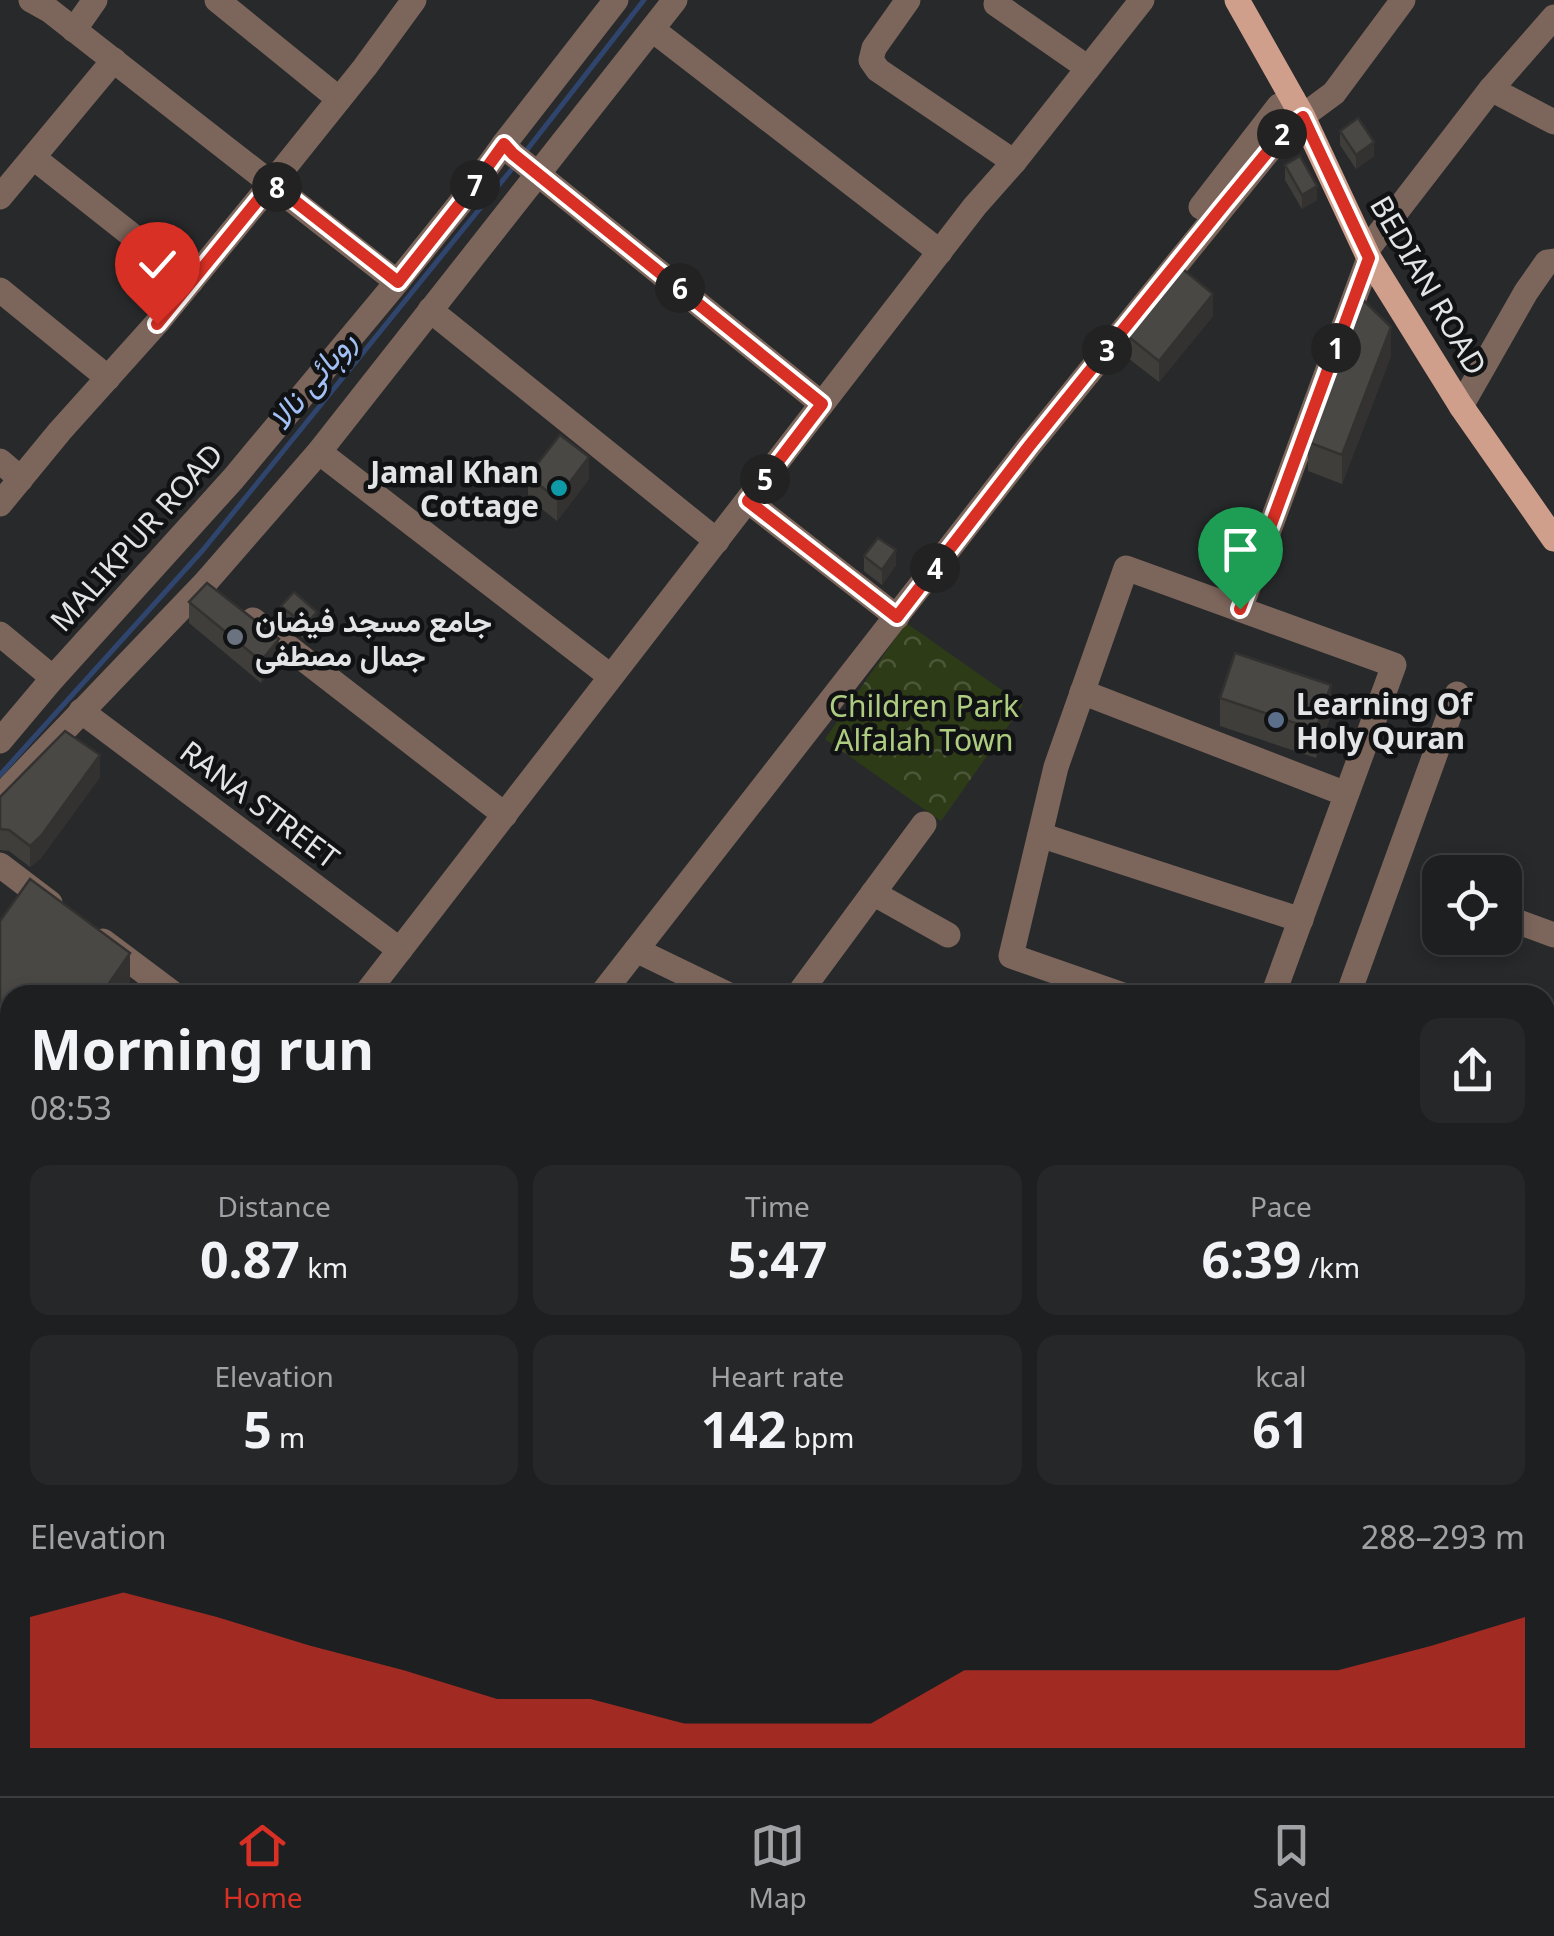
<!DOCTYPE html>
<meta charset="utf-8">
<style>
body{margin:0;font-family:"Noto Sans",Vazirmatn,sans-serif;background:#252729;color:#f1f3f6;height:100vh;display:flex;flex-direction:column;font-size:38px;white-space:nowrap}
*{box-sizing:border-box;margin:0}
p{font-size:32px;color:#a0a2a5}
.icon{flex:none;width:55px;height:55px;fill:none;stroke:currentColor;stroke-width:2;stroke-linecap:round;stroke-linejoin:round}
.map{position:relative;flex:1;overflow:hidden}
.side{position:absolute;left:0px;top:985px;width:1555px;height:812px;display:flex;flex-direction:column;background:#1d1f20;border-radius:30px 30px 0 0;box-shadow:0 5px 15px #0003,0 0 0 2px #3b3d3e}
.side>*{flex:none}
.controls{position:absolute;left:1422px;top:855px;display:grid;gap:20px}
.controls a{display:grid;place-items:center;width:100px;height:100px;border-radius:20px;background:#1d1f20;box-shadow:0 5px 15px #0003,0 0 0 2px #3b3d3e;font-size:50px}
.pin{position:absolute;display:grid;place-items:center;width:85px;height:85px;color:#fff;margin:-102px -42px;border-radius:50% 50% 50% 0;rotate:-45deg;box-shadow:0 0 10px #0007}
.pin .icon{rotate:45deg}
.km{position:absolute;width:50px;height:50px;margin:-25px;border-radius:50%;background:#222;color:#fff;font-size:28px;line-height:50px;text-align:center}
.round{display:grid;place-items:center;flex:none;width:105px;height:105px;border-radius:20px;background:#252729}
.summary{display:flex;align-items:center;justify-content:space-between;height:170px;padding:0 30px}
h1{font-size:55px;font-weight:700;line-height:75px}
.stats{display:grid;grid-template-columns:repeat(3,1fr);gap:15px;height:170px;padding:10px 30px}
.stats div{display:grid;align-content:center;border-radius:20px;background:#252729;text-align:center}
.stats b{font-size:50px;font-weight:700}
.stats small{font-size:28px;font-weight:400}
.stats p{font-size:28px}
.chart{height:280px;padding:20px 30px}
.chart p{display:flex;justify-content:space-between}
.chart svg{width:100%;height:180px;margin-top:10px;fill:#d93025;opacity:.7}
.dock{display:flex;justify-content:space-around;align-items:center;height:140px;border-top:2px solid #3b3d3e;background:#1d1f20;font-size:28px;color:#a0a2a5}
.dock a{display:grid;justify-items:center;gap:5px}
.dock .current{color:#d93025}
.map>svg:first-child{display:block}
.forest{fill:url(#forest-crowns)}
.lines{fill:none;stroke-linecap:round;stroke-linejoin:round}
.stream{stroke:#30456e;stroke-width:5}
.minor{stroke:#7c655b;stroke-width:25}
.major{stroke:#d09f8c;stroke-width:25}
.wall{fill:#3f3e3b}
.shaded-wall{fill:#333230}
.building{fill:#494845;stroke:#333230;stroke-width:2.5}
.route-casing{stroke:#fff;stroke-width:20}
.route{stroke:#d93025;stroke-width:12}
.culture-dot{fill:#0f9aa8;stroke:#111213;stroke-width:4}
.worship-dot{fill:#6b7280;stroke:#111213;stroke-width:4}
.service-dot{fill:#5c6f8a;stroke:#111213;stroke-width:4}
.labels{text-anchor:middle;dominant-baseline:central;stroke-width:9;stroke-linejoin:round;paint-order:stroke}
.street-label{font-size:30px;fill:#e3e4e5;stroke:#111213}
.poi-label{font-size:30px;font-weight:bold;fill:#e3e4e5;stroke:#111213;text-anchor:start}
.park-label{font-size:30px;fill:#aecc80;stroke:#111213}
.water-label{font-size:32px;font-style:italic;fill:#a2bff6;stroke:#111213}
</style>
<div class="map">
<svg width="1554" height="1796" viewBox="0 0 1554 1796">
<defs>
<pattern id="forest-crowns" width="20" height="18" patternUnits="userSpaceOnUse" patternTransform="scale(2.5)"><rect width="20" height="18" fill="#2e3b17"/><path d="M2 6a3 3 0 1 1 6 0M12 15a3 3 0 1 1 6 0" fill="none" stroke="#4c5739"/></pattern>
</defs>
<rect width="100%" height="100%" fill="#27292b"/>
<polygon class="forest" points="906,623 1023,705 941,821 825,739"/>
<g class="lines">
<g class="stream">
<polyline points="526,151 644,0"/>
<polyline points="0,775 203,550 516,164"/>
</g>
<g class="minor">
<polyline points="31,0 49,10 397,282"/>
<polyline points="217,0 339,99"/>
<polyline points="908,0 874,48 871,60 878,70 1014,162"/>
<polyline points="996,4 1088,68"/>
<polyline points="74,30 95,0"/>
<polyline points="653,30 940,252"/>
<polyline points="1491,89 1554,122"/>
<polyline points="504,144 513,154 822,404"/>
<polyline points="34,158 191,282"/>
<polyline points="0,197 114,60"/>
<polyline points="1201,207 1279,106 1293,99"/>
<polyline points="1366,251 1491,89 1554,17"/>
<polyline points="0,290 108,378"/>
<polyline points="430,310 717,541"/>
<polyline points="1461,406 1526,292 1547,262 1554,261"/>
<polyline points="319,452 610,676"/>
<polyline points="0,461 21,479"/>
<polyline points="748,501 897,617"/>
<polyline points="0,504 60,431 157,323 272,183 365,67 414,0"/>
<polyline points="1240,609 1369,258"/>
<polyline points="253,620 505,815"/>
<polyline points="0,634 53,678"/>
<polyline points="1082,692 1346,794"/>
<polyline points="81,711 400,950"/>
<polyline points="0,741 53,678 233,479 397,282 470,191 504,144 616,0"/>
<polyline points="0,797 205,583 319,452 675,0"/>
<polyline points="1040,835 1301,920"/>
<polyline points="0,865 50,903"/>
<polyline points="1435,892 1440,894"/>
<polyline points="873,893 948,935"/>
<polyline points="1505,917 1554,935"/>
<polyline points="103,941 175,995"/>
<polyline points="636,950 729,995"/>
<polyline points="365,995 975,206 1014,162 1142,0"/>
<polyline points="601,995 1030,445 1288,127 1334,93 1403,0"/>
<polyline points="798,995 924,824"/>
<polyline points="1123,995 1011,956 1056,767 1126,568 1394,665 1273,995"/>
<polyline points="1348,995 1457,694"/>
<polyline points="1545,1069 1554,1072"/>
<polyline points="1551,1142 1554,1133"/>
<polyline points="0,1172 7,1176 10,1171"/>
<polyline points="1545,1273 1554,1276"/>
<polyline points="0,1392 10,1399"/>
<polyline points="1545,1415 1554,1418"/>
<polyline points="0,1450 10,1435"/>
<polyline points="1545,1566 1554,1569"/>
<polyline points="0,1627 10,1634"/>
<polyline points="1545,1680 1554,1678"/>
<polyline points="1545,1701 1554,1699"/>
<polyline points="0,1762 10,1747"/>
<polyline points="0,1787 10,1773"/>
<polyline points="310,1788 321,1796"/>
<polyline points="670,1788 681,1796"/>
<polyline points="788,1788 790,1796"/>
<polyline points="954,1788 957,1796"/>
<polyline points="1054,1788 1057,1796"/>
<polyline points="432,1796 437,1788"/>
<polyline points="563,1796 569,1788"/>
<polyline points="1078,1796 1111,1788"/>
<polyline points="1162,1796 1200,1788"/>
<polyline points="1441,1796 1444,1788"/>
<polyline points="1545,1796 1554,1771"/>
</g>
<polyline class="major" points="1237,0 1303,117 1369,258 1461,406 1554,539"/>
</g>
<g class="wall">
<polygon points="1340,131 1374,156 1356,169 1340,145"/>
<polygon points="1285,165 1317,200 1302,209 1285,180"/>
<polygon points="1213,316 1159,382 1124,355 1124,333"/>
<polygon points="1391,356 1342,484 1308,471 1308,442"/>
<polygon points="528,476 589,479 557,521 528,498"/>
<polygon points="864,556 896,565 882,585 864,571"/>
<polygon points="189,602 279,661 261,683 189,623"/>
<polygon points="281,606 317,626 305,640 281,621"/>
<polygon points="1220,698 1331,714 1316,758 1220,726"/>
<polygon points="100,777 41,858 30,867 9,851 0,850 0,797"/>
<polygon points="0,921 130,982 10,995 10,1094 0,1087"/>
</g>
<g class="shaded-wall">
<polygon points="1374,142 1374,156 1356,169 1356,155"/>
<polygon points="1317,186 1317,200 1302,209 1302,195"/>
<polygon points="1213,294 1213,316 1159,382 1159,361"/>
<polygon points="1391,327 1391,356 1342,484 1342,455"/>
<polygon points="589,457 589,479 557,521 557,499"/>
<polygon points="896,550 896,565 882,585 882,570"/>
<polygon points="317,612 317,626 305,640 305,625"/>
<polygon points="279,639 279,661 261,683 261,661"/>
<polygon points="1331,685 1331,714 1316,758 1316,730"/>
<polygon points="100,755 100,777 41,858 30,867 30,846"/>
<polygon points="130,953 130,982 121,995 101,995"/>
</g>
<g class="building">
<polygon points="1358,118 1374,142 1356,155 1340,131"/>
<polygon points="1300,156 1317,186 1302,195 1285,165"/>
<polygon points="1179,266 1213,294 1159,361 1124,333"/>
<polygon points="1361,298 1391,327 1342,455 1308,442"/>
<polygon points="560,435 589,457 557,499 528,476"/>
<polygon points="878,538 896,550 882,570 864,556"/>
<polygon points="207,583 279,639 261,661 189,602"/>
<polygon points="294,592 317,612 305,625 281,606"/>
<polygon points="1235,653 1331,685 1316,730 1220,698"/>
<polygon points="65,731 100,755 41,836 30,846 9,830 0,829 0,797"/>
<polygon points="30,879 130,953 101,995 10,995 10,1065 0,1058 0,921"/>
</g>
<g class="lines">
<g class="route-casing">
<polyline id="route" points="157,324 272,183 398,282 470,191 504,144 513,154 822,404 748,501 897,617 1030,445 1223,206 1288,127 1303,117 1369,258 1240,609"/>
</g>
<use href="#route" class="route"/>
</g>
<circle class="culture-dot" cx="559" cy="488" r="10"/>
<circle class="worship-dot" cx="235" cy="637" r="10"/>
<circle class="service-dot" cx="1276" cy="720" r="10"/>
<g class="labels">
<g class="street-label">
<text transform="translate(1429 285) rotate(60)">BEDIAN ROAD</text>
<text transform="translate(136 537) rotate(-48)">MALIKPUR ROAD</text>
<text transform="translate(260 804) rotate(37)">RANA STREET</text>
</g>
<g class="poi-label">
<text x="539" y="471" text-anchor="end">Jamal Khan<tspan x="539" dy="34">Cottage</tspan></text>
<text x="255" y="620">جامع مسجد فیضان<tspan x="255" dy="34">جمال مصطفی</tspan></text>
<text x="1296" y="703">Learning Of<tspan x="1296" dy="34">Holy Quran</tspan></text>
</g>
<g class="park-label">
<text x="924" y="705">Children Park<tspan x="924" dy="34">Alfalah Town</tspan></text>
</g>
<g class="water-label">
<text transform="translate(311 379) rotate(-51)">روہائی نالا</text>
</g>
</g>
</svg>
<div class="controls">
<a><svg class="icon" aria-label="locate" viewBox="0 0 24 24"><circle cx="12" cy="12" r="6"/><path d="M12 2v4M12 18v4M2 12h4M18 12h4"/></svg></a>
</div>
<div class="pin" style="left:1240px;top:609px;background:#1e9e55"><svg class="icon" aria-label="arrive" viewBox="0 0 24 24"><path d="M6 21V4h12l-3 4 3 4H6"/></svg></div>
<div class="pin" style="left:157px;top:324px;background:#d93025"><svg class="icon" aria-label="check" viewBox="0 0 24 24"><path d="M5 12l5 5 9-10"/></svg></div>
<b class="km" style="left:1336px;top:348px">1</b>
<b class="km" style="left:1282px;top:134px">2</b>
<b class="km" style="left:1107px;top:350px">3</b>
<b class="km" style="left:935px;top:568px">4</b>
<b class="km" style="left:765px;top:479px">5</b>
<b class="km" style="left:680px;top:288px">6</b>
<b class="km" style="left:475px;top:185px">7</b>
<b class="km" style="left:277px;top:187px">8</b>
<section class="side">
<div class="summary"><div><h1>Morning run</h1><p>08:53</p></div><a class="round"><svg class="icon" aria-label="share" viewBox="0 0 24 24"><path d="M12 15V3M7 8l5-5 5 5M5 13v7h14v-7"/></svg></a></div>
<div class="stats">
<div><p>Distance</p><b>0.87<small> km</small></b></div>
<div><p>Time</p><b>5:47</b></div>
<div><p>Pace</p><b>6:39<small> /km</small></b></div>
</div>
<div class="stats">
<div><p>Elevation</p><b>5<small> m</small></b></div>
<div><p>Heart rate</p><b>142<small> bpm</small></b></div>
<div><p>kcal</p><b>61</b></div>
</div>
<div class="chart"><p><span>Elevation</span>288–293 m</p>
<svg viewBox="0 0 160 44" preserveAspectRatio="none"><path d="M0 44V12L10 6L20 12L30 19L40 25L50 32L60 32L70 38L80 38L90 38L100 25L110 25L120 25L130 25L140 25L150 19L160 12V44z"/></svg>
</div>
</section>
</div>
<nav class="dock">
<a class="current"><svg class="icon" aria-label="home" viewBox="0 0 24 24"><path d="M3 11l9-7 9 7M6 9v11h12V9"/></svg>Home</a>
<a><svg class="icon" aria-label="map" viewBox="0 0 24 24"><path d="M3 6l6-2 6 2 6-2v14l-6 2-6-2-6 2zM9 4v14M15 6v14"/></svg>Map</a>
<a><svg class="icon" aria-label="saved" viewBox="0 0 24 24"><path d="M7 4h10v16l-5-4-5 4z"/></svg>Saved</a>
</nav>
